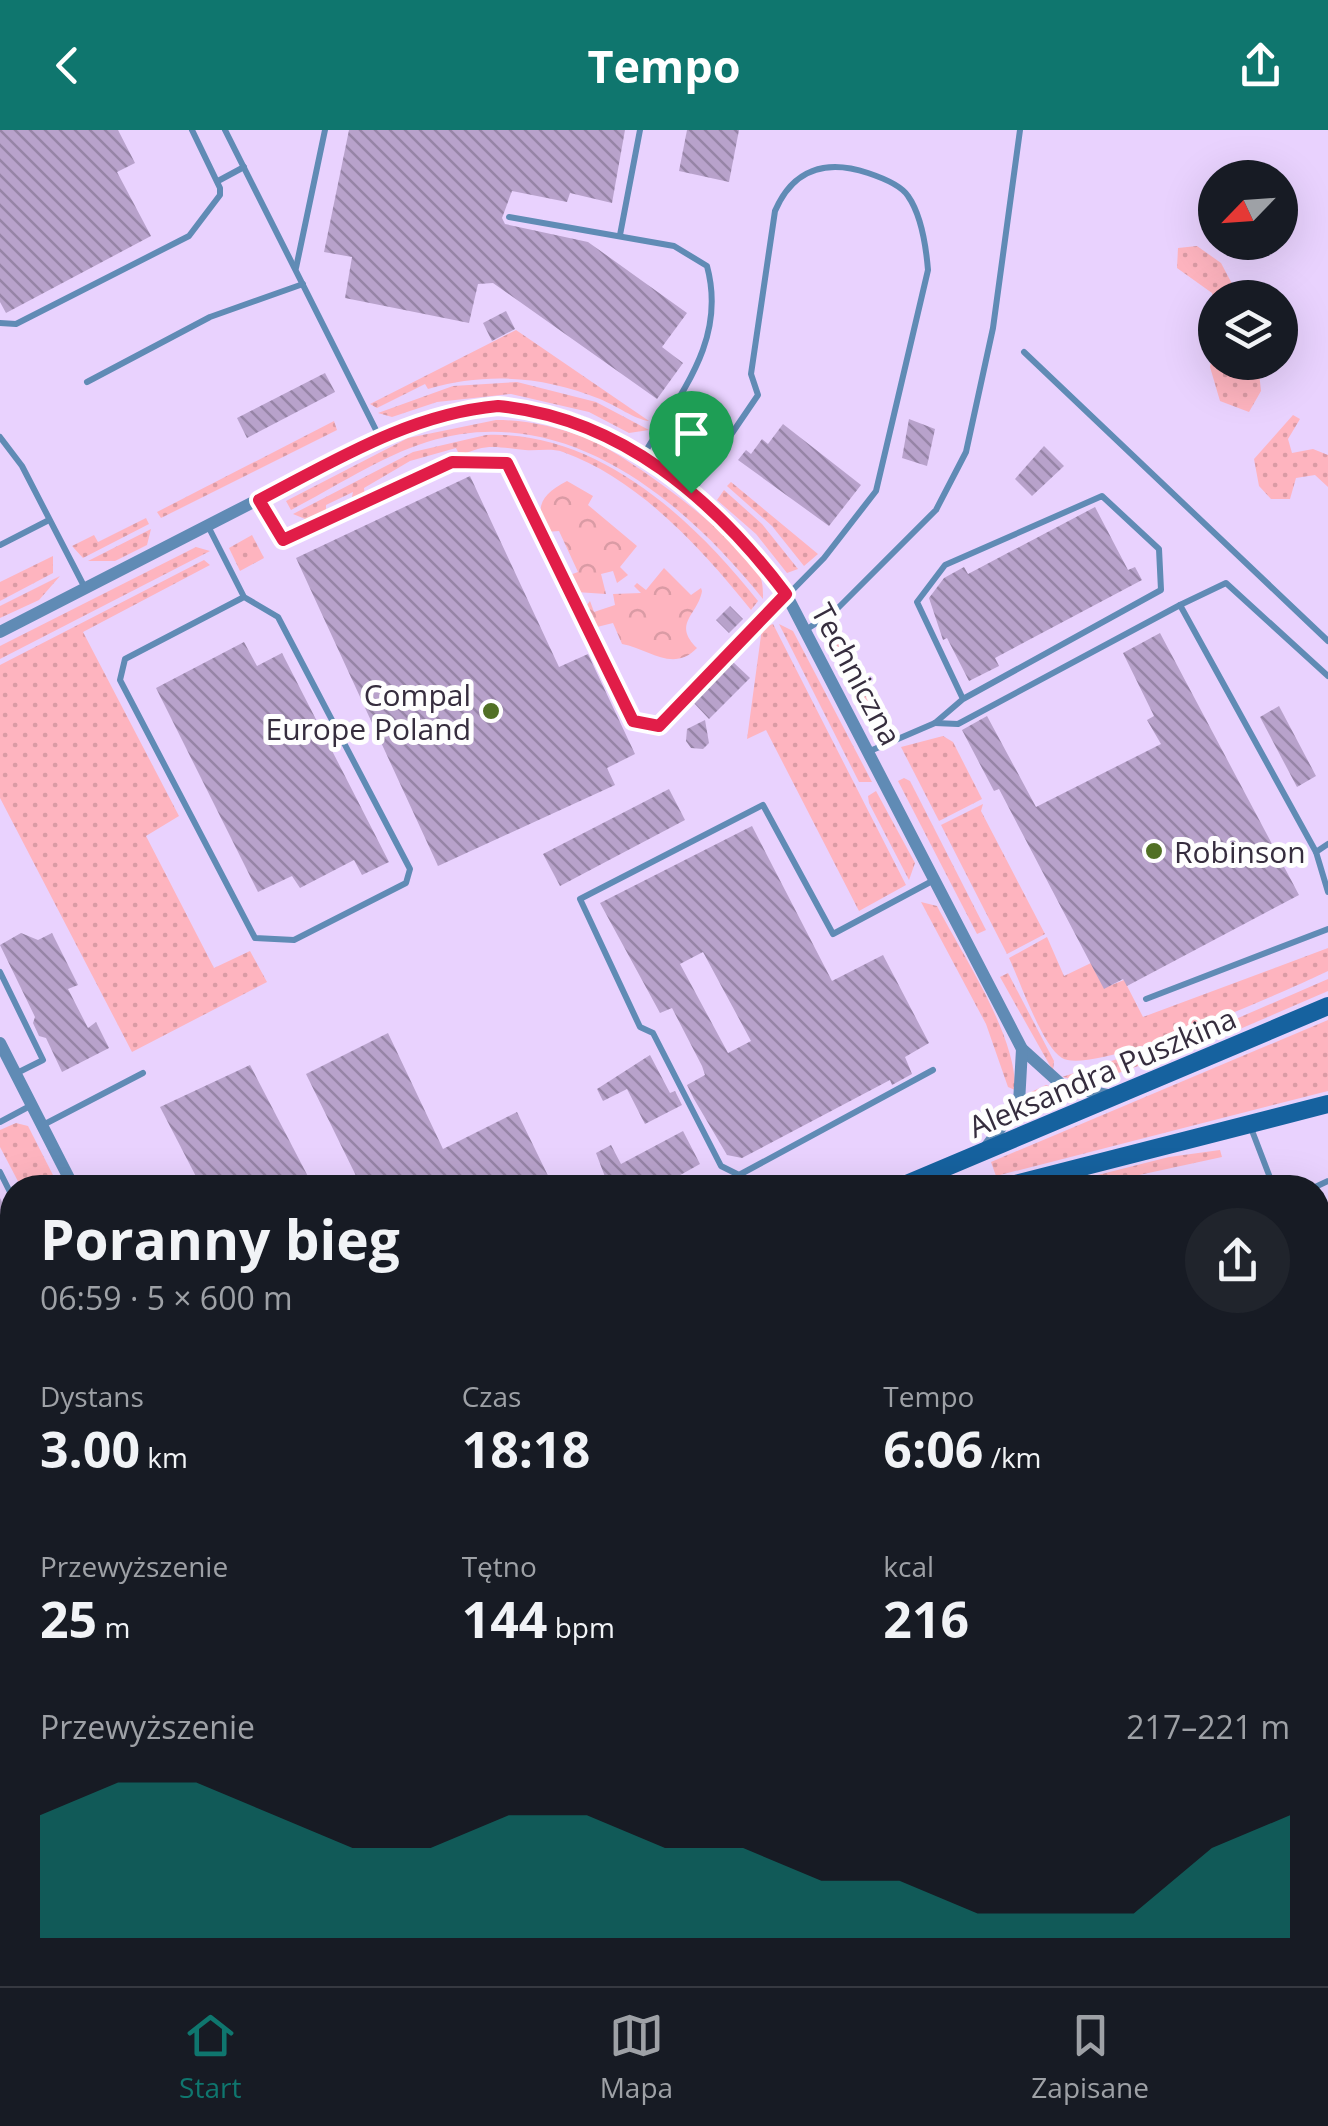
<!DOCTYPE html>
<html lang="pl">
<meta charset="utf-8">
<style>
body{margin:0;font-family:"Open Sans",sans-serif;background:#20242c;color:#f1f3f6;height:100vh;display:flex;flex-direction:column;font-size:38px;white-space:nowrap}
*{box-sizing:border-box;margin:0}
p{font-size:32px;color:#9ea1a6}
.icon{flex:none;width:55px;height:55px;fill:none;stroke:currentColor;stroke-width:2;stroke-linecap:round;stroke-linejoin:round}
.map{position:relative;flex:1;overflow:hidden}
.drawer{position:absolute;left:0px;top:1045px;width:1330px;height:812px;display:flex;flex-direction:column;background:#171b24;border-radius:40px 40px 0 0;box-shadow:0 10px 40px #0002}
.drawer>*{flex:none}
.needle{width:65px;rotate:245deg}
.buttons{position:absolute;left:1198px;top:30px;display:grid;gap:20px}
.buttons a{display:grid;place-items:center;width:100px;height:100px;border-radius:50%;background:#171b24;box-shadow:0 10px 40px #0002;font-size:50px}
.pin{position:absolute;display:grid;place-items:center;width:85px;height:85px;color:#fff;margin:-102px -42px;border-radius:50% 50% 50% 0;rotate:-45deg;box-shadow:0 0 10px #0007}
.pin .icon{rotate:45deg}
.round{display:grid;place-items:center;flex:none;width:105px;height:105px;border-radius:52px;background:#20242c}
.summary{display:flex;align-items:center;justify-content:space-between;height:170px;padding:0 40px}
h1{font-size:55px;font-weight:700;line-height:75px}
.metrics{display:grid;grid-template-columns:repeat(3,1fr);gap:15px;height:170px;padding:10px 40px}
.metrics div{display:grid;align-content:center}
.metrics b{font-size:50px;font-weight:700}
.metrics small{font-size:28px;font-weight:400}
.metrics p{font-size:28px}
.chart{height:280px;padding:20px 40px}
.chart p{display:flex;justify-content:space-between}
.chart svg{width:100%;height:180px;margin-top:10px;fill:#0f766e;opacity:.7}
header{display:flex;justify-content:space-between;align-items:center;height:130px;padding:0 40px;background:#0f766e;color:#fff;font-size:45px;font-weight:700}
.dock{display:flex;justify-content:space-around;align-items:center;height:140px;border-top:2px solid #363941;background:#171b24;font-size:28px;color:#9ea1a6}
.dock a{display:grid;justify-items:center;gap:5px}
.dock .selected{color:#0f766e}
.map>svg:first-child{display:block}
.grass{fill:url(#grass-dots)}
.forest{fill:url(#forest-crowns)}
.building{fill:url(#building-back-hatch);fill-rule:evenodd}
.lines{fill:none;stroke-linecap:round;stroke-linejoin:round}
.service{stroke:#608bb5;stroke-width:6}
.minor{stroke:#608bb5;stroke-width:12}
.secondary{stroke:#16629f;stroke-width:18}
.route-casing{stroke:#fff;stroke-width:20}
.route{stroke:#e11d48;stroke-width:12}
.poi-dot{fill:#517025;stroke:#fefefe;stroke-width:4}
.labels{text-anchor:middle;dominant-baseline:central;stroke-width:10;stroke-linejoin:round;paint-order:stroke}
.street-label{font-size:30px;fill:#362d3e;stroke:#fefefe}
.poi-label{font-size:30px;fill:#362d3e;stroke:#fefefe;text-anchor:end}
</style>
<header><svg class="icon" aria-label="back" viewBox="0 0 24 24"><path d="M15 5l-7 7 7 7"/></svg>Tempo<svg class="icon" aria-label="share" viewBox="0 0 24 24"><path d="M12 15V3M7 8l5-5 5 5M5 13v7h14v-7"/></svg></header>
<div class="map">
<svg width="1328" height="1856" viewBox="0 0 1328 1856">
<defs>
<pattern id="grass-dots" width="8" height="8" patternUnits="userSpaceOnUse" patternTransform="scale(2.5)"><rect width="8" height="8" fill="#feb4bf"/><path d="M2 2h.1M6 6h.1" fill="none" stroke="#da9ba5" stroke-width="1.8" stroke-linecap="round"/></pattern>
<pattern id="forest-crowns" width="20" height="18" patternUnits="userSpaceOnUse" patternTransform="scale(2.5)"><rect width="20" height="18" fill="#feb4bf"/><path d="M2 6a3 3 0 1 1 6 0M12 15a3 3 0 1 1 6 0" fill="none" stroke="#da9ba5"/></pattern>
<pattern id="building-back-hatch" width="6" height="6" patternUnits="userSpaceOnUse" patternTransform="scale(2.5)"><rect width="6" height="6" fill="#b8a2cb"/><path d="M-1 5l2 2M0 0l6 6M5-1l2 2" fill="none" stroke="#9684a6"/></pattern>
</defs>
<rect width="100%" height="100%" fill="#e9d2fe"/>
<g class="grass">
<polygon points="1197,116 1221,133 1239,167 1215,168 1215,175 1212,163 1177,138 1178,118"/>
<path d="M516,200L649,291C636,290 615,275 600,269C543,246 487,242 428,259L425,254L377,278L370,274Z"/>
<polygon points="1215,211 1215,232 1258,233 1261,261 1249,282 1220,271 1210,237"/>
<polygon points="517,252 596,272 649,300 629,303 589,282 511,264 437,272 392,287 378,283 453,256"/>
<polygon points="1293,285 1300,289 1288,309 1292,323 1313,319 1328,325 1328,357 1315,345 1296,348 1290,369 1271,369 1259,356 1254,329"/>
<path d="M496,290C527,290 557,297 586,308C627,324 740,408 760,446C763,453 763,461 763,469C683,369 563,269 427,312C380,327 335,357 291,380L286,371L408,308Z"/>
<polygon points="334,291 337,300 161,388 157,382"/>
<path d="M486,305C598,300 693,389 758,471L751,480C703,420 639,349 563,322C552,318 537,321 525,320C495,317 486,313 460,326L456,318L410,331L364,358L365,369L350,376L353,362L326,375V385L315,393L293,384L413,322Z"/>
<polygon points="731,352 818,424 804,436 772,396 727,356"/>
<polygon points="724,360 762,394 798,439 787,443 756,404 717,370"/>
<polygon points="146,388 149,394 83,428 72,416 94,405 98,412"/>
<polygon points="151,399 147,415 115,431 88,431"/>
<polygon points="252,405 264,428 240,441 229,418"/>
<polygon points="196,417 210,421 0,529 0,516"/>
<polygon points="53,426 53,443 0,471 0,452"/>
<polygon points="204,430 210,435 83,502 179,686 146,706 214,838 250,821 267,852 132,922 0,668 0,535"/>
<polygon points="60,446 39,470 0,488 0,476"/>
<polygon points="773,494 906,755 859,781 766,600 747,609 762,498"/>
<polygon points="779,494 793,501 872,652 859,652"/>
<polygon points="829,495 886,604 872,599 822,507"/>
<polygon points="943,606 953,612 982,669 939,691 901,617"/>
<polygon points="904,648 910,651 986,800 977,804 898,651"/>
<polygon points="876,661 915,733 909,750 869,673 868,666"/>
<polygon points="983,674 981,681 1045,804 1007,824 941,695"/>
<path d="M921,772L937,776C962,824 1017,906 1015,960L1008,957L986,894Z"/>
<path d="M1047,807L1064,846L1091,833L1104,858L1124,850L1143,887L1328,818V841C1289,860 1093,947 1062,928C1042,916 1020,851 1009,828Z"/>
<polygon points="1008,843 1054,931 1053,941 1000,847"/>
<polygon points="1328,849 1328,861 1226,905 1113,945 1082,951 1062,947 1222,895"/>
<polygon points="1328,890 1328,961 996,1046 991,1032"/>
<polygon points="1046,955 1081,967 1014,995 1029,963"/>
<polygon points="16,993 28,996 56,1051 54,1057 21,1057 0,1017 0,1000"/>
<polygon points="1220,1020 1222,1027 1084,1057 1050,1057 1169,1027"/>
</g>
<g class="forest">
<path d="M567,351L593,366L588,375L637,416L620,437L628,445L617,453L613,441L601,444L606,464L576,462L567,446L578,442L559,401L546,402C534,376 542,364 567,351Z"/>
<path d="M664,438L691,465L701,458L702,461C698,485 672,493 697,518C673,543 649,519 622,514L613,493L597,497L583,480L590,471L594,482L615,475L613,464L641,463L634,456L637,453L646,460Z"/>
</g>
<g class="building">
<polygon points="0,0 118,0 135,33 117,42 151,106 6,183 0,172"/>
<polygon points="349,0 625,0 612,73 570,63 567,72 512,61 502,88 505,94 588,112 687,183 662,217 683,233 657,269 493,153 478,154 469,193 345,168 352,127 324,122"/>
<polygon points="687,0 739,0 729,52 679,41"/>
<polygon points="506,181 515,199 492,211 483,193"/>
<polygon points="325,243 335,262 247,308 237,288"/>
<polygon points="909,289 935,299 927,336 902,328"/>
<polygon points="783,294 861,355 829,396 738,330 746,320 751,324 762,309 768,314"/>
<polygon points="1044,316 1064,336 1032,366 1015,349"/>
<polygon points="470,346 559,537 588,524 635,624 607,638 615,655 438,736 296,428"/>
<polygon points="1095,377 1128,440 1135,437 1142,450 995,528 999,536 969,551 947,508 943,510 929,468 944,448 964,437 968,444"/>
<polygon points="730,476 743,489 729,503 716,490"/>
<polygon points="1160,503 1299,765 1127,856 1123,849 1104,859 999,659 994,661 962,600 987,586 1036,677 1161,614 1147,590 1154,586 1123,523"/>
<polygon points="244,512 257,536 282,523 389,732 362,745 354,730 300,758 292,746 258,762 156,558"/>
<polygon points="733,532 750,548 709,589 693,572"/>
<polygon points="1279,576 1316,646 1297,657 1260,587"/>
<polygon points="705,590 709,613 703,619 691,618 686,611 687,599"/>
<polygon points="669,659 685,690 560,756 543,724"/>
<path d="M752,696L832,851L883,825L929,913L905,927L912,944L892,955L890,950L742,1028L727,1025L694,969L687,955L705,945L702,936L672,878L660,883L600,773ZM703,822L751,911L728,923L680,834Z"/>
<polygon points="21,803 38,810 52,803 78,855 68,859 88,898 96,892 109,918 62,942 46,908 39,906 33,893 35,887 0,815"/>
<polygon points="388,903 443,1019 517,982 554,1058 362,1058 306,944"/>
<polygon points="650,925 670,963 675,961 682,975 645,994 627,959 603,971 597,959"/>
<polygon points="250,935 314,1058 202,1058 160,977"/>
<polygon points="683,1001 700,1034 657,1058 616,1058 611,1049 607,1052 596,1023 611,1015 621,1034"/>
<polygon points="0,1068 12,1092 12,1241 0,1247"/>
</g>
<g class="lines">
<g class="service">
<polyline points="225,0 379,306"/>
<polyline points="218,51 244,37"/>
<path d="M509,87L674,116L707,136C727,210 681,262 644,324"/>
<polyline points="620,105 640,0"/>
<polyline points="296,138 325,0"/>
<polyline points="0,193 16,194 189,106 220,65 220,58 192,0"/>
<polyline points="1024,222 1328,511"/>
<polyline points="87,252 210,187 303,154"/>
<polyline points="0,307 22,336 85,458"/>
<path d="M259,370L283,410L452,332L507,333L633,591L659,596L824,428L876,361L928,140C926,116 922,86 908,66C901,55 880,47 868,43C826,29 793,39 775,81L751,244L758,265L692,362"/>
<polyline points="208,396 244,467 278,487 410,739 406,753 294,810 255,808 120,550 125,529 244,467"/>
<polyline points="0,415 49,390"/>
<polyline points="1180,475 1226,453 1328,546"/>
<polyline points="807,499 834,482 936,380 966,322 993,198 1020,0"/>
<polyline points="935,593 958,594 1180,475 1316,722 1328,762"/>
<polyline points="870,621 935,593 963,569 1161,460 1159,419 1102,366 945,435 917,472 963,569"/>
<polyline points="1316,722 1328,714"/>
<polyline points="0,842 43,930 17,943"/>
<polyline points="1146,869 1328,799"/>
<polyline points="933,940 739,1045 721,1036 653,903 640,897 580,769 763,675 833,804 936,749"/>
<polyline points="0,992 30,976"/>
<polyline points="43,995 143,943"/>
<polyline points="1251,998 1274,1058"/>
<polyline points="0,1042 12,1066"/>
<polyline points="1313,1058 1328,1051"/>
<polyline points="0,1267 12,1260"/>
<polyline points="0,1285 12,1310"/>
<polyline points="0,1365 12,1389"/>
<polyline points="0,1438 12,1432"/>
<polyline points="1318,1485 1328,1509"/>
<polyline points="659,1845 664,1856"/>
<polyline points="783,1845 788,1856"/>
<polyline points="345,1856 352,1845"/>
</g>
<g class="minor">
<path d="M0,502L380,307C418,292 457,276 498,276C617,276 719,376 786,464L1022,919L1063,956L1112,966"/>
<polyline points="0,913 74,1058"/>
<polyline points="984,1020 1019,973 1022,919"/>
<polyline points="0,1789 12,1815"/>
<polyline points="27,1845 32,1856"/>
</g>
<g class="secondary">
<polyline points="897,1058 1328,876"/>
<polyline points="1000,1058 1328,974"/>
<polyline points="0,1524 12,1518"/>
<polyline points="0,1567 12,1561"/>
</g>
</g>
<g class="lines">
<g class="route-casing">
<path id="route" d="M498,276C621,288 714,369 786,464L659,596L633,591L507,333L452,332L283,410L259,370C336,330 410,284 498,276Z"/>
</g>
<use href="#route" class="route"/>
</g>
<g class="poi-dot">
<circle cx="491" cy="581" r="10"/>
<circle cx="1154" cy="721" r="10"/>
</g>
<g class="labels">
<g class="street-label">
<text transform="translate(857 544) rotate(62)">Techniczna</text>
<text transform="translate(1102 942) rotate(-23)">Aleksandra Puszkina</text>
</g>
<g class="poi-label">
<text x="471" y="564">Compal<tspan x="471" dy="34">Europe Poland</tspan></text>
<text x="1174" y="721" text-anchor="start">Robinson</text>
</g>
</g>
</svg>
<div class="buttons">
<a><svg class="needle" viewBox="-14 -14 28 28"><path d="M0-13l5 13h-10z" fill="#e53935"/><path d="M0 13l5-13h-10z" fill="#9ea1a6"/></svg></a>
<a><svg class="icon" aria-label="layers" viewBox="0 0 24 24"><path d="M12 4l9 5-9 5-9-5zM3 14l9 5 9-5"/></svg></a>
</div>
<div class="pin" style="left:691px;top:363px;background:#1e9e55"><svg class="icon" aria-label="arrive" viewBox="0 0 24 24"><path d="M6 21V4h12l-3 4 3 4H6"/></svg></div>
<section class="drawer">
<div class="summary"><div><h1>Poranny bieg</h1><p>06:59 · 5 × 600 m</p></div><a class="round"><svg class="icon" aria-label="share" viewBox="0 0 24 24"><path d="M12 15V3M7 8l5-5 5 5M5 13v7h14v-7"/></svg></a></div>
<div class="metrics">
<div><p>Dystans</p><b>3.00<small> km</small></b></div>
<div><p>Czas</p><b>18:18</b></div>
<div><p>Tempo</p><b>6:06<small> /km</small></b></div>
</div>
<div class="metrics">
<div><p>Przewyższenie</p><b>25<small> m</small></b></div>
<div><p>Tętno</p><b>144<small> bpm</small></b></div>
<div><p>kcal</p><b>216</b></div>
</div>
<div class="chart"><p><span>Przewyższenie</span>217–221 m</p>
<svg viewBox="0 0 160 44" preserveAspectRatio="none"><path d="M0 44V14L10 6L20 6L30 14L40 22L50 22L60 14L70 14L80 22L90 22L100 30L110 30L120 38L130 38L140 38L150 22L160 14V44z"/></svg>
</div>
</section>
</div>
<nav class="dock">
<a class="selected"><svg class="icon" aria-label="home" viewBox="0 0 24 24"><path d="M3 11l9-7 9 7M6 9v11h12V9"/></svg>Start</a>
<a><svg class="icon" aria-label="map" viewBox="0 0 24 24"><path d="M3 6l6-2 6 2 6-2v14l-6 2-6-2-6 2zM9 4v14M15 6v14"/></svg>Mapa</a>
<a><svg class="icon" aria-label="saved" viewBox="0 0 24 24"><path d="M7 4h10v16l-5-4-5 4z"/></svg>Zapisane</a>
</nav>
